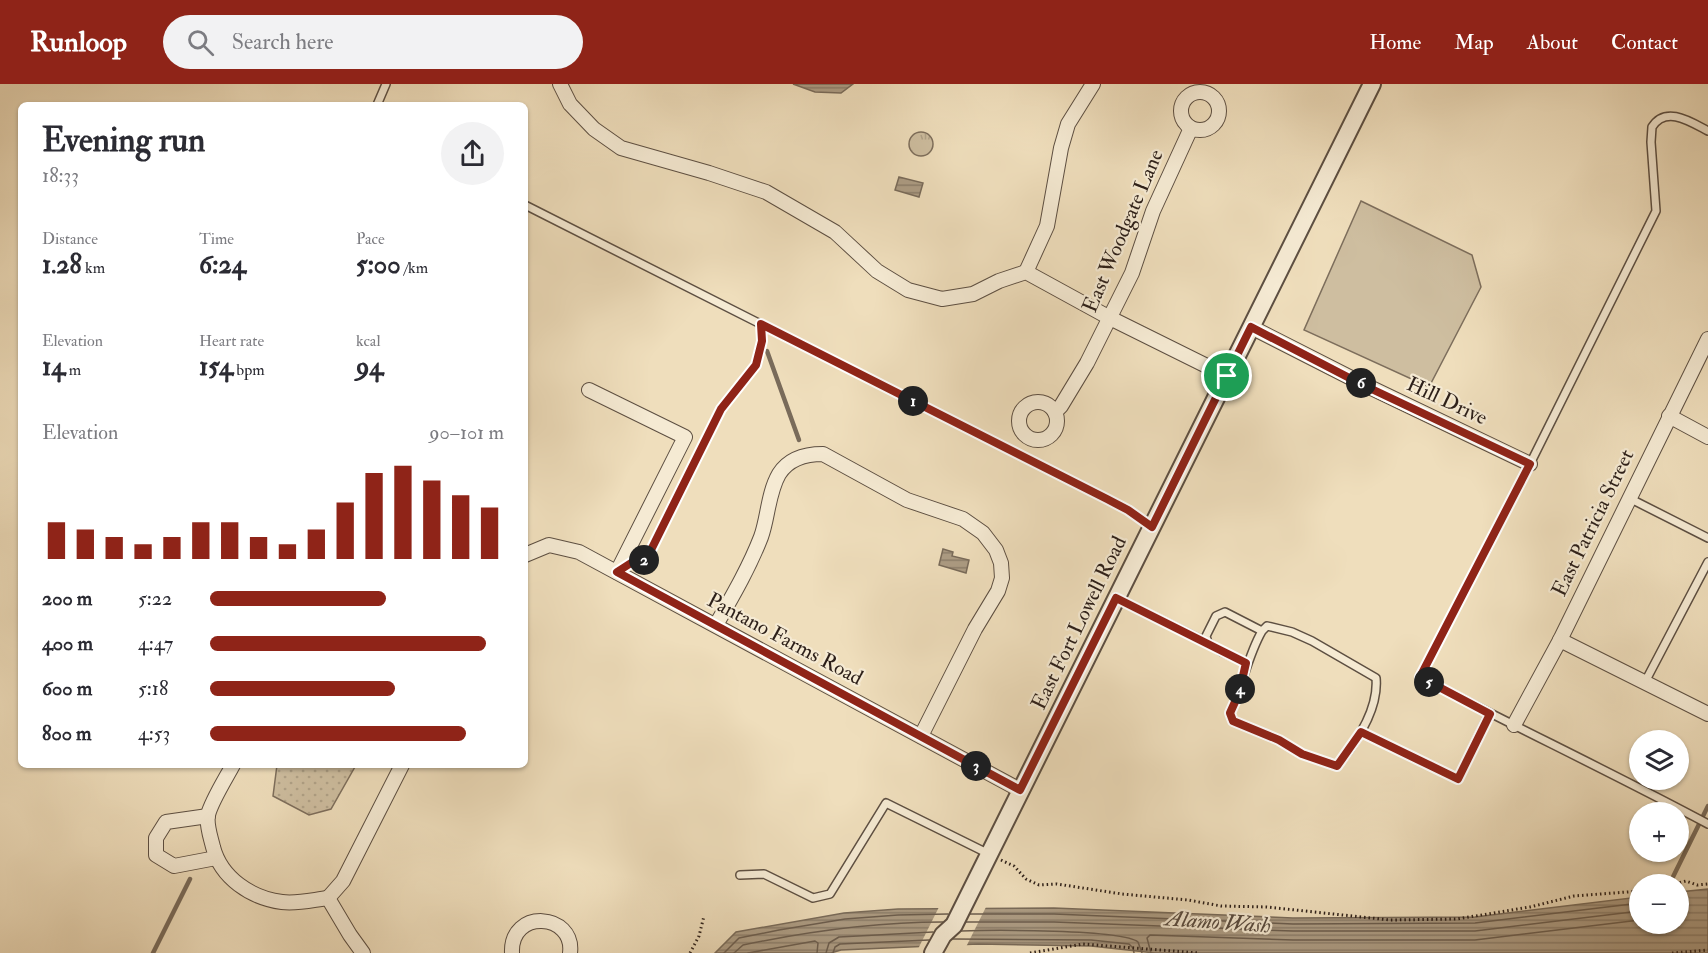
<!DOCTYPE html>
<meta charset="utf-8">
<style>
body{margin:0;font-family:"IM FELL Double Pica",serif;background:#f2f2f3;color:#2b2b33;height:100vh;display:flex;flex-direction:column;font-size:22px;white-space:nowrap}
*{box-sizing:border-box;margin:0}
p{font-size:20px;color:#7c7c81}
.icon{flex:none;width:33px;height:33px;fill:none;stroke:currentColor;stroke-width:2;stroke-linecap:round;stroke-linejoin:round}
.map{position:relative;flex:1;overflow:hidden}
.sheet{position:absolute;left:18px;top:18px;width:510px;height:666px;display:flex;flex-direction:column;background:#fff;border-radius:9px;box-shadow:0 2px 4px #0004}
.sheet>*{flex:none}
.controls{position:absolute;left:1629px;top:646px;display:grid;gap:12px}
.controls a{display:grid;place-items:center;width:60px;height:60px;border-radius:50%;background:#fff;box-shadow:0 2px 4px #0004;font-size:30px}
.pin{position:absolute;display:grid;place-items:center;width:51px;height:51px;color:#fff;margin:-26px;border:3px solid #fff;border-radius:50%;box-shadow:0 2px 6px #0007}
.km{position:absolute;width:30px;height:30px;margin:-15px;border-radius:50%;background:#222;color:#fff;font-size:16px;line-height:30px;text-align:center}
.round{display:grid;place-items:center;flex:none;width:63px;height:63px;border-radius:32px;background:#f2f2f3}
.head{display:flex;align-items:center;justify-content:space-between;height:102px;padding:0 24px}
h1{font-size:33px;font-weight:700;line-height:45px}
.metrics{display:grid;grid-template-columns:repeat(3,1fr);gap:9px;height:102px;padding:6px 24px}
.metrics div{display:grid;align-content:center}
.metrics b{font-size:26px;font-weight:700}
.metrics small{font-size:16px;font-weight:400}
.metrics p{font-size:16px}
.chart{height:168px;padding:12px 24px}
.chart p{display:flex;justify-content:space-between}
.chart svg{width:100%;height:108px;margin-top:6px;stroke:#8f2418;stroke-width:6}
ul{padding:0 24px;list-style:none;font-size:20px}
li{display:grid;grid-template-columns:96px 72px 1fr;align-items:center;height:45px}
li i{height:15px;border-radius:8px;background:#8f2418}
header{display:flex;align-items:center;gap:36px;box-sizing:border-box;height:84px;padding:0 30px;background:#8f2418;color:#fff}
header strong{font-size:28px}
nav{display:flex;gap:33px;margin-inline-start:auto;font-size:21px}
.search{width:420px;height:54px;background:#f2f2f3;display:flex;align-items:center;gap:15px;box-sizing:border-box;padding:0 21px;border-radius:33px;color:#7c7c81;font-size:22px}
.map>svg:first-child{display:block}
.grass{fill:url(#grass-dots);stroke:#7d6e5c;stroke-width:1.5}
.park{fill:url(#park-tufts);stroke:#7d6e5c;stroke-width:1.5}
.pitch{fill:#cebea0;stroke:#7d6e5c;stroke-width:1.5}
.water{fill:url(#water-rules);stroke:#796b5a;stroke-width:1.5}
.pier{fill:#efdebc}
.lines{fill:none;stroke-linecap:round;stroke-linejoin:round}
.shore{stroke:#6c5e4f;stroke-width:1.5}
.stream{stroke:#796b5a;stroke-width:4.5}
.service-casing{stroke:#5d4f42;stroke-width:10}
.minor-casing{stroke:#5d4f42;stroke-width:16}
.tertiary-casing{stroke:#5d4f42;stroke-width:20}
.path{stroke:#2c1f19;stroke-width:3;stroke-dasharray:1.5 3;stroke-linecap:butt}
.service{stroke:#f5ead3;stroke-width:7}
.minor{stroke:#f5ead3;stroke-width:14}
.tertiary{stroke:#f5ead3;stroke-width:16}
.route-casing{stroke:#fff;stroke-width:12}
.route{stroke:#8f2418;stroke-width:8}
.labels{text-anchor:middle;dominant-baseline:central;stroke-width:4.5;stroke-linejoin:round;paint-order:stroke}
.street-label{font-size:21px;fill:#2c1f19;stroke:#f5ead3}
.water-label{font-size:22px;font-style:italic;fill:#594b3f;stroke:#f5ead3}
</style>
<header>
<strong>Runloop</strong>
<div class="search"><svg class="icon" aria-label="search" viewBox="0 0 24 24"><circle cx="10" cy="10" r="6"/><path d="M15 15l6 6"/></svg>Search here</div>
<nav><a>Home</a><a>Map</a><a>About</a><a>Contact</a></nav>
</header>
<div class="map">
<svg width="1708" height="869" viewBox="0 0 1708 869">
<defs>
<pattern id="grass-dots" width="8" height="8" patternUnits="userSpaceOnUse" patternTransform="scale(1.5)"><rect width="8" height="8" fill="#cebea0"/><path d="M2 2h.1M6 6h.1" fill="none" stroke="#b1a389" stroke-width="1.8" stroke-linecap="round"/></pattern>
<pattern id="park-tufts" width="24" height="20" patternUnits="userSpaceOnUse" patternTransform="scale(1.5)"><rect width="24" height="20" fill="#cebea0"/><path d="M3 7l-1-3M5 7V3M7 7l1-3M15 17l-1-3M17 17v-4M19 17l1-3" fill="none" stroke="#b1a389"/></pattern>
<pattern id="water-rules" width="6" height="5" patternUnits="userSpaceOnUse" patternTransform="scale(1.5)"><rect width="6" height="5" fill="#ad9d85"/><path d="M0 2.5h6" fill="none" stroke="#8d7f6c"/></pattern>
</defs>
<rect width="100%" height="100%" fill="#efdebc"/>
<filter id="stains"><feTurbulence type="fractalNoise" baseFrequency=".00333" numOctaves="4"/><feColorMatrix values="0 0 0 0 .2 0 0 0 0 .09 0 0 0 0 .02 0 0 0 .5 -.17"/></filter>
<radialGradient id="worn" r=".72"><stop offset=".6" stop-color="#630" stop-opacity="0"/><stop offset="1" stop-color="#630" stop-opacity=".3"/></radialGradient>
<polygon class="grass" points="277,681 356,681 331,725 309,731 273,712"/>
<circle class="park" cx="921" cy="60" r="12"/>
<polygon class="pitch" points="1361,117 1472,171 1481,203 1429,303 1304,246"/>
<g class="water">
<polygon points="793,0 853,0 841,9 815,8"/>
<polygon points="899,93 923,99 919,113 895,106"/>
<polygon points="943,465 953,468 952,472 969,476 966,489 939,481"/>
<polygon points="1708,805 1708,869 1155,869 1091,862 978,860 841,866 831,869 715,869 736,848 844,829 898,825 1054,824 1293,834 1475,833 1639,813 1640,840 1678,840 1679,808"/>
</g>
<polygon class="pier" points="940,821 987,821 966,863 918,865"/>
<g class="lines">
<g class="shore">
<polyline points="970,830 1054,830 1293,840 1475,839 1640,819"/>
<polyline points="966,838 1054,838 1293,847 1475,847 1640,827"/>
<path d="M961,847C989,846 1122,845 1138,858L1142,869"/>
<polyline points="953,855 1091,856 1129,860 1133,864 1134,869"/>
<polyline points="724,869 739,854 779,846 845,835 898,831 948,830"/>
<path d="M734,869L743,861C810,847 875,838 943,838"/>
<polyline points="748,869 815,857 818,859 817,869"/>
<polyline points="826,869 829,859 839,853 933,848"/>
<polyline points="833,869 835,863 840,860 929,856"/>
<polyline points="1151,869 1147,854 1150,851 1293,856 1475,856 1640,836"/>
</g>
<g class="stream">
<polyline points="767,267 799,356"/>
<polyline points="1669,801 1708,722"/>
<polyline points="153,869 190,795"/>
</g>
<g class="service-casing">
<g id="service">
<polyline points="377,21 386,0"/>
<path d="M1708,47C1691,38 1666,21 1652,43L1651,58L1656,127L1530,380L1420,593C1515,643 1613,689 1708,740"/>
<polyline points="525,121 1107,415 1128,426 1152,443"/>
<polyline points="1629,414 1708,454"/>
<polyline points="1116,514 1208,559"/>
<path d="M1247,579L1222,568L1208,559L1206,552L1216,532L1225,528L1262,547C1247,573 1243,602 1230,629L1233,637L1279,656L1301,670L1337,682C1356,659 1379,626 1376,594L1312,557L1292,548L1267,542L1262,547"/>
<polyline points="1645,598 1708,478"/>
<polyline points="1361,648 1458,695 1489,630"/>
<polyline points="740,791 764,790 813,814 830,810 886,719 989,770"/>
</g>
</g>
<g class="minor-casing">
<g id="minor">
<polyline points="560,0 570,20 594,45 621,64 709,89 766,108 835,148 877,187 908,206 942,215 973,210 999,197 1026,188 1110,234 1227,292"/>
<circle cx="1200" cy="27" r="19"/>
<polyline points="1026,188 1047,142 1061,64 1068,40 1093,0"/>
<polyline points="1251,243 1361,299 1530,380"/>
<polyline points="589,306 685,353 617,488"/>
<circle cx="1038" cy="337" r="19"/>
<polyline points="1055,328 1061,322 1087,279 1132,189 1153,127 1191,44"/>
<polyline points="1669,332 1708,353"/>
<polyline points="525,471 549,461 579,468 1020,706"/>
<path d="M716,541C732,513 749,484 761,453C768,434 768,409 779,390C789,374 806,370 823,370L907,416L963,435L983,449L996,466L1001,479L1002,494L998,507L975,545L921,652"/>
<polyline points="1560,556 1708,630"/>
<polyline points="1514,641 1560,556 1708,255"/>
<path d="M233,681C226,694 211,718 208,731C206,741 211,754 213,763C221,794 251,814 282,818C297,820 312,816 328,814"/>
<polyline points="208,732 166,738 156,754 156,771 174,782 216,774"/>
<polyline points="328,814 343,797 402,681"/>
<polyline points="328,814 350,851 363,869"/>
<path d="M512,869C510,824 575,829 570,869"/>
</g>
</g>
<g class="tertiary-casing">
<polyline id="tertiary" points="933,869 943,851 954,841 1372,0"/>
</g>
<g class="path">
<polyline points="638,478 643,477 650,468 721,325 756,281 762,257 762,251"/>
<polyline points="1001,776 1014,782 1026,795 1039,801 1057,800 1122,810 1188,816 1221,822 1267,823 1390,836 1457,835 1530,823 1574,812 1640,807"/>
<polyline points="1671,801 1686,797 1697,801 1708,800"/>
<polyline points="690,869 699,852 704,832"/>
<polyline points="1030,869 1083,860 1199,869"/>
<polyline points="1672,869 1708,866"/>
</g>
<use href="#service" class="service"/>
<use href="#minor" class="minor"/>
<use href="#tertiary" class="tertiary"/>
</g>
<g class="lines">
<g class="route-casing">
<polygon id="route" points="761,240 1107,415 1128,426 1152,443 1251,243 1361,300 1530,380 1420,593 1490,630 1458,695 1361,648 1337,682 1302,670 1279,656 1233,637 1230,629 1239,609 1246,579 1116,514 1020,706 617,488 631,479 643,477 650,468 721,325 756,281 762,257"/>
</g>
<use href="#route" class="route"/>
</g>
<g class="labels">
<g class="street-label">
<text transform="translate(1123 147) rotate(-67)">East Woodgate Lane</text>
<text transform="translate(1447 317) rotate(25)">Hill Drive</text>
<text transform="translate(1593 439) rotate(-64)">East Patricia Street</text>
<text transform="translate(1079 539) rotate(-64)">East Fort Lowell Road</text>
<text transform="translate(785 555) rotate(28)">Pantano Farms Road</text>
</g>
<g class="water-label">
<text transform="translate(1218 838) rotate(4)">Alamo Wash</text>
</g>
</g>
<rect width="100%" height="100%" filter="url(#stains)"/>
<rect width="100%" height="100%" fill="url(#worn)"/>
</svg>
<div class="controls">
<a><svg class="icon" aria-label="layers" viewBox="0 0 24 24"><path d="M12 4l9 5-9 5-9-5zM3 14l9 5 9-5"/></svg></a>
<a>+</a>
<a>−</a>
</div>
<div class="pin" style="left:1227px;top:292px;background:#1e9e55"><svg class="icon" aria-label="arrive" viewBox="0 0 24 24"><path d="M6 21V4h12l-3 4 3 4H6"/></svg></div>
<b class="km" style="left:913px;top:317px">1</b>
<b class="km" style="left:644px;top:476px">2</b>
<b class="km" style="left:976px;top:682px">3</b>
<b class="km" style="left:1240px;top:605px">4</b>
<b class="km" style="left:1429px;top:598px">5</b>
<b class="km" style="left:1361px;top:299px">6</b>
<section class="sheet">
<div class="head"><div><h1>Evening run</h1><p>18:33</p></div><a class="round"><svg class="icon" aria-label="share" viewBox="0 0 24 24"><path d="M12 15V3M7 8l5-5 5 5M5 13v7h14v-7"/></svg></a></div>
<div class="metrics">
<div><p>Distance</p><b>1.28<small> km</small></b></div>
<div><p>Time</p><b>6:24</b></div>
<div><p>Pace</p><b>5:00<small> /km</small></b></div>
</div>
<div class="metrics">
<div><p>Elevation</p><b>14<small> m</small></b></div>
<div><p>Heart rate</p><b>154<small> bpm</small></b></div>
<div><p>kcal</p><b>94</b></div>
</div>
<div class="chart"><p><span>Elevation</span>90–101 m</p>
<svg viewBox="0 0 160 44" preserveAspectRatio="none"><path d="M5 44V29M15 44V32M25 44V35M35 44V38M45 44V35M55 44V29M65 44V29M75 44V35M85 44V38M95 44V32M105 44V21M115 44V9M125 44V6M135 44V12M145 44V18M155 44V23"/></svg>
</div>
<ul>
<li><b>200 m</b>5:22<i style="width:60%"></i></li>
<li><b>400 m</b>4:47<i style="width:94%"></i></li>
<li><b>600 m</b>5:18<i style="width:63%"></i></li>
<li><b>800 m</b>4:53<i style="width:87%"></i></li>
</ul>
</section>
</div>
